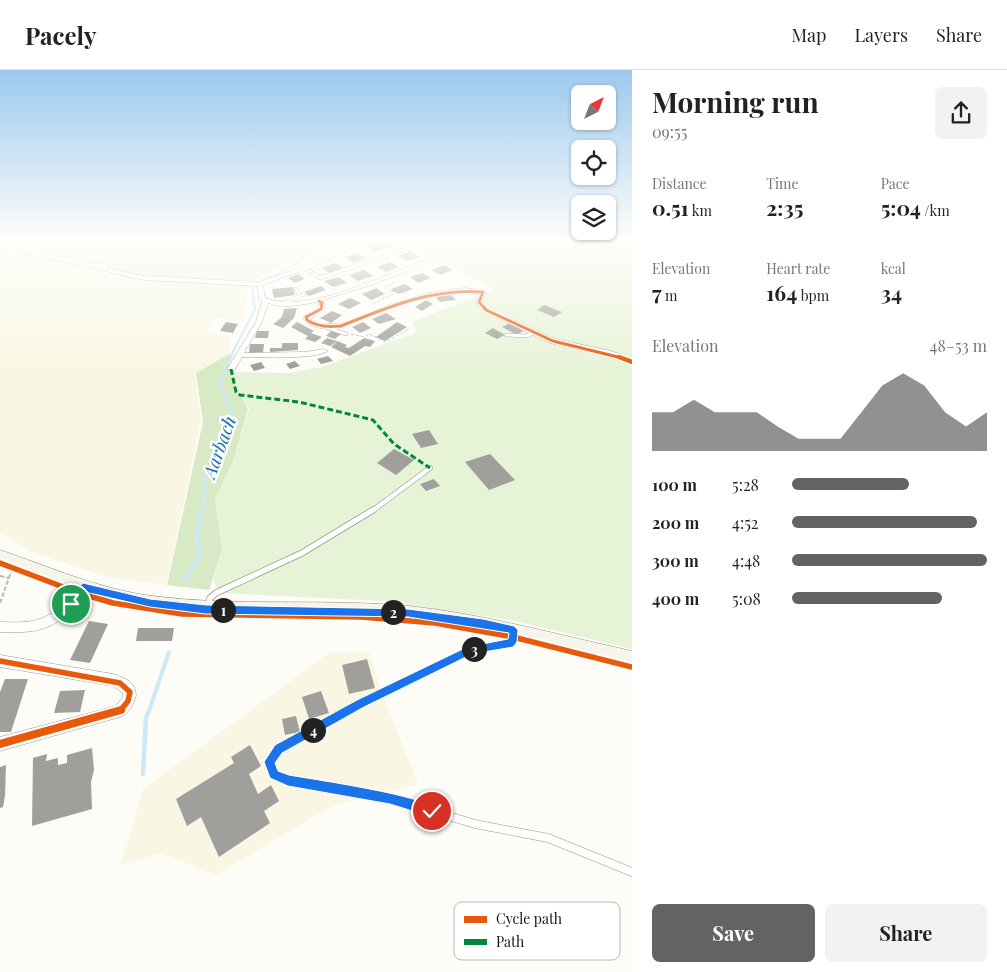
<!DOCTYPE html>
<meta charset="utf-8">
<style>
body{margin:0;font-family:"Playfair Display",serif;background:#f2f2f2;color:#222;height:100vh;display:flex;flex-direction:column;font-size:19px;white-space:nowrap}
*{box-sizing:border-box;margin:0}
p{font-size:16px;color:#767676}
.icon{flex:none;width:28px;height:28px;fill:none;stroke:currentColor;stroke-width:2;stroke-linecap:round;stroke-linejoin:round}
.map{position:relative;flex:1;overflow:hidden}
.details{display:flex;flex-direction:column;background:#fff;width:375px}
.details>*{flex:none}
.needle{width:32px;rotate:42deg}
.fabs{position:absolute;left:571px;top:15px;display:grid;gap:10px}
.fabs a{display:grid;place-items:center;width:45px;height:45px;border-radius:8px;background:#fff;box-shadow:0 1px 4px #0004;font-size:25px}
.pin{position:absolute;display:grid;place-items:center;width:42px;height:42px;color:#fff;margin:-21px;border:2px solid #fff;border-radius:50%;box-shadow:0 1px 5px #0007}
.km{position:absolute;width:25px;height:25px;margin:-12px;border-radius:50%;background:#222;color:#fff;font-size:14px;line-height:25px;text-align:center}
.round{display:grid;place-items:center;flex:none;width:52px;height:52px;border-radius:8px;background:#f2f2f2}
.head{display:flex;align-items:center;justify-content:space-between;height:85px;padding:0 20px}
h1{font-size:28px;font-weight:700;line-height:38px}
.figures{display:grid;grid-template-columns:repeat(3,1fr);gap:8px;height:85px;padding:5px 20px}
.figures div{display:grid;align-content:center}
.figures b{font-size:21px;font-weight:700}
.figures small{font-size:14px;font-weight:400}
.figures p{font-size:14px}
.chart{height:140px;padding:10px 20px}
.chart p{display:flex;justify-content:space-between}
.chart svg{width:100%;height:90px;margin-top:5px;fill:#646362;opacity:.7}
.primary-button{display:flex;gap:10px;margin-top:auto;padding:10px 20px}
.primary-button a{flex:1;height:58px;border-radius:8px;background:#646362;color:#fff;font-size:20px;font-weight:700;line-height:58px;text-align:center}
.primary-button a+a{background:#f2f2f2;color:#222}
ul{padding:0 20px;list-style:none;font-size:16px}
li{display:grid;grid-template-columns:80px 60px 1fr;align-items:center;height:38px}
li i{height:12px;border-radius:6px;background:#646362}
header{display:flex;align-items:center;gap:30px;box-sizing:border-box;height:70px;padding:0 25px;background:#fff;border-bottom:1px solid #e0e0e0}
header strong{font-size:24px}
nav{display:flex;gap:28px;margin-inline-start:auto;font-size:18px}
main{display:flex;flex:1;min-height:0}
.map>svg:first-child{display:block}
.farmland{fill:#f9f7e4}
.green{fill:#e7f3d7}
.forest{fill:#d8eac5}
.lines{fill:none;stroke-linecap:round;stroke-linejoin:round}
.stream-far3{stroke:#cde8f7;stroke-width:2}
.stream-far2{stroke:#cde8f7;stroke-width:2.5}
.stream-far1{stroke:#cde8f7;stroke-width:4}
.stream{stroke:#cde8f7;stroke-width:4.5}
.building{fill:#a19f9c}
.lane-far3-casing{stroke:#979795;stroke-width:4}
.lane-far2-casing{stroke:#979795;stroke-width:5.5}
.lane-far1-casing{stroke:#979795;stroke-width:7}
.lane-casing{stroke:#979795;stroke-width:9}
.street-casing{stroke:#979795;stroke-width:1}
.secondary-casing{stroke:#8e8d8b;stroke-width:1}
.path-far1{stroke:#b9b9b8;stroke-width:1;stroke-dasharray:3 2;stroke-linecap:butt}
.path{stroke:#b9b9b8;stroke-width:2;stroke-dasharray:4.5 2;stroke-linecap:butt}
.lane-far3{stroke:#fffffe;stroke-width:3}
.lane-far2{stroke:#fffffe;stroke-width:4.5}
.lane-far1{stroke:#fffffe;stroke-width:5.5}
.lane{stroke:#fffffe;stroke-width:8}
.street{fill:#fffffe;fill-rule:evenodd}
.secondary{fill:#f6f4eb;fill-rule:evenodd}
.quiet{stroke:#00873e;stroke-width:3;stroke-dasharray:6 3;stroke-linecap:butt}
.cycleway-far3-casing{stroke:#fff;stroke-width:5}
.cycleway-far2-casing{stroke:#fff;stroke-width:7}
.cycleway-far1-casing{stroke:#fff;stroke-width:9}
.cycleway-casing{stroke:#fff;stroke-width:11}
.cycleway-far3{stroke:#e8590c;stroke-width:3}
.cycleway-far2{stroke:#e8590c;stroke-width:4.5}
.cycleway-far1{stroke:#e8590c;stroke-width:5.5}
.cycleway{stroke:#e8590c;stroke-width:8}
.route{fill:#1a73e8;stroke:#fff}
.labels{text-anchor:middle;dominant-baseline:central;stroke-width:5;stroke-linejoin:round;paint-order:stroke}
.water-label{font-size:18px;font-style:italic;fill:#1768a6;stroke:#fff}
.key{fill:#fff;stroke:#b8b8b8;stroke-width:1}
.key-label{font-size:14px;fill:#111}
</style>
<header>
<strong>Pacely</strong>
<nav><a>Map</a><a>Layers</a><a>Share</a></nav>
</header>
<main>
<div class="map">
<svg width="632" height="902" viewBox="0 0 632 902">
<rect width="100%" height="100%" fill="#fdfcf7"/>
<g class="farmland">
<polygon points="0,178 98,199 140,211 249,214 243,251 215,248 206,262 231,266 229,283 195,303 201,351 166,515 108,507 36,484 0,463"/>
<polygon points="369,582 384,628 418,714 332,736 216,805 161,783 121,795 143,719 329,583"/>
</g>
<g class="green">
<path d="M47,171C63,171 88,175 103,171H332L306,182L254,210L137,206L93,193L38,181L40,175Z"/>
<polygon points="413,171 632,171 632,579 510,550 383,531 219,523 213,509 222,481 215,429 234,389 249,339 229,302 290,303 322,297 417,262 411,252 495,220 409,173"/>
</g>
<polygon class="forest" points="230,283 229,302 248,339 234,389 215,429 222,480 209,520 167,515 203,352 196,303"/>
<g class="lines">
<g class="stream-far3">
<path d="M262,210C282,202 306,193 313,171"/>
<polyline points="230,288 255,239 252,218"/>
</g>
<path class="stream-far2" d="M202,441L206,418L205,406L218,385V369L225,361V351L232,340C218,317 218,311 231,287"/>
<g class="stream-far1">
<polyline points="184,511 200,485 196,470 202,440"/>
<polyline points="149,641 169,582"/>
</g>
<polyline class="stream" points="143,704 146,648 149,640"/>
</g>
<g class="building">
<polygon points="385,171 395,171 400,174 375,182 367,177"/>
<polygon points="411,181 420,187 407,191 398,186"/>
<polygon points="357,183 366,188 353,193 344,187"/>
<polygon points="390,192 399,197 386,202 377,197"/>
<polygon points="336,193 345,199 331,204 322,198"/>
<polygon points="444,195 453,200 441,205 431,200"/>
<polygon points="364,200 373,206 358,211 349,205"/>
<polygon points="422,203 431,208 418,213 410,207"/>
<polygon points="298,204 305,209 295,213 288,208"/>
<polygon points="339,207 347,213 333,217 324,211"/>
<polygon points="405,214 413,219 399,224 391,221 393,220 391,219"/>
<polygon points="321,216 326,220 309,226 304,222"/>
<polygon points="293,217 295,225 274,228 272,219"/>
<polygon points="376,218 385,224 371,230 362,224"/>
<polygon points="450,224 456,230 440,232 435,226"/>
<polygon points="350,228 361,233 349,239 338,234"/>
<polygon points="426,230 433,234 422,241 415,237"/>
<polygon points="544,235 554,239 562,242 554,247 537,240"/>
<polygon points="297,238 294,248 283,258 273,254 282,247 284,239"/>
<polygon points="332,241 342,245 331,253 320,248"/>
<polygon points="386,243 396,249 379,254 372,249"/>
<polygon points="226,252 238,254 233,263 220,261"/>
<polygon points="297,252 314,261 311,263 322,267 315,272 305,269 308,266 291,257"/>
<polygon points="363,252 371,258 360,263 352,257"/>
<polygon points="397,252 407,257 385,271 376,267"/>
<polygon points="510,253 524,260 517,265 502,257"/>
<polygon points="493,258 505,265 497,269 485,263"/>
<polygon points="257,261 269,261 268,268 255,268"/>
<polygon points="331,261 341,264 335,269 326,266"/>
<polygon points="327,268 337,271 330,276 321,273"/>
<polygon points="364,268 375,271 370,277 365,276 350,286 331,277 337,271 347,275 345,277 349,278"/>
<polygon points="282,273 298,273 298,280 270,282 270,278 282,278"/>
<polygon points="250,274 264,274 263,283 249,283"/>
<polygon points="328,286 333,291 321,294 317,289"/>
<polygon points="295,291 300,296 290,299 286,294"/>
<polygon points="261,292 265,298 254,301 250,295"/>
<polygon points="429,360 438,374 421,378 412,364"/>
<polygon points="394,379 414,390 396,405 377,393"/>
<polygon points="490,384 515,410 489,420 465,392"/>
<polygon points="434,409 440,416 426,421 420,414"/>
<polygon points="89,551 108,554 90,593 70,590"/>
<polygon points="138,558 174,558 172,571 136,571"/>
<polygon points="367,589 375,618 349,624 342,595"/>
<polygon points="5,609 28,609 11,662 0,662 0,622"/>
<polygon points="85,620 80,642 54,643 60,621"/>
<polygon points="321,621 329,643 309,649 302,627"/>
<polygon points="296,646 300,662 285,665 282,649"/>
<polygon points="250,675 261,696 249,704 258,724 271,715 279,731 264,741 270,753 219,787 201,747 187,756 176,729 234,693 231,687"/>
<polygon points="92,678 94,700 91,712 92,739 32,756 33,688 47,684 46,691 58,688 58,695 67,693 67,685"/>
<polygon points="6,695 5,726 3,737 0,738 0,697"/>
</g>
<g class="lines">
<g class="lane-far3-casing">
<g id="lane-far3">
<polyline points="93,196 106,199"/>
<polyline points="310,196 321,204"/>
<polyline points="305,198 320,208 410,177"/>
<polyline points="296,219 300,225"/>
<polyline points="282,234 305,224"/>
<polyline points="326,257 346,264"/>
<polyline points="506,265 526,266 534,263"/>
</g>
</g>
<g class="lane-far2-casing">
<polyline id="lane-far2" points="372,441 430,398"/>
</g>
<g class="lane-far1-casing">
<g id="lane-far1">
<polyline points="208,535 210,528 216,523 302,483 373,440"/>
<polyline points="346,641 471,580 513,572 514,561"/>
</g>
</g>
<g class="lane-casing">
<polyline id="lane" points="348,640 279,679 270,692 274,705 288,711 390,728 475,754 548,768 632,802"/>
</g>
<g class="street-casing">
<g id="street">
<path d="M34,171H42L27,181L96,194L105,192L128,171H135L107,195L109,199L144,206L259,212L308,195L358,171H366L312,197L263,215L265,228C311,245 387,202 432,188L434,189V191L374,214L323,230L325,233L324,239L310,249L320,254H340L391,234L428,223L464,218L483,220L486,222L482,232L488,239L555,269L611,281L632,289V294L606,285L550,273L484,241L476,232L479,224C430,219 388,240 343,257C330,260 314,260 304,250V246L318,238L319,234L316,232C300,235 283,239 268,233L262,252L244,283L305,282L324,279L328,281C314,290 260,287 242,287L234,301H231L227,299L256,252L262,231L259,229L257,216L144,210L105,201L102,196L96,198L0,179V175L21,179Z"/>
<path d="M83,512L87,514L89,517L87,520C59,557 47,564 0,562V552C44,554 52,548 79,514Z"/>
<path d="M0,585L113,604C125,608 136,612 136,626C133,635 129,644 120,647L0,681V667L116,636L123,627V623L113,616L0,597Z"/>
</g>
</g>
<g class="secondary-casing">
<path id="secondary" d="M0,480C50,497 99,519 152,526C237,537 324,528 409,536C485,544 558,565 632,581V597C557,580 483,556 407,550C322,543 236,552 151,540C98,532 49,511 0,492Z"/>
</g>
<g class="path-far1">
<polyline points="363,178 371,184"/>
<polyline points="415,180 427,185"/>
<polyline points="371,197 378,202"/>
<polyline points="373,234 393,224 386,217 393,214 392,212"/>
<polyline points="351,264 365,267 369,264 386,272 410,258"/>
</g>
<g class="path">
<polyline points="0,506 9,508"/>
<polyline points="0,533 11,502"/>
</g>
<use href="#lane-far3" class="lane-far3"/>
<use href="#lane-far2" class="lane-far2"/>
<use href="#lane-far1" class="lane-far1"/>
<use href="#lane" class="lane"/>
<use href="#street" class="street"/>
<use href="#secondary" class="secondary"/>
<polyline class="quiet" points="231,299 236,322 240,325 299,332 373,350 394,374 430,398"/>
<g class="cycleway-far3-casing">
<path id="cycleway-far3" d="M319,231L322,233L321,239L306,247L307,250C318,257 329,257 341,256C388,237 432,218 483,222L479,232L486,240L553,271L622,288"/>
</g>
<g class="cycleway-far2-casing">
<polyline id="cycleway-far2" points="619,287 632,292"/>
</g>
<g class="cycleway-far1-casing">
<g id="cycleway-far1">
<polyline points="0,493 79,523 113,533 182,544 361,547 435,553 513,567 632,597"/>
<polyline points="0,591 120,613 130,622 128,631 120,641"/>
</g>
</g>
<g class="cycleway-casing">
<polyline id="cycleway" points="0,674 121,640"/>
</g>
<use href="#cycleway-far3" class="cycleway-far3"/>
<use href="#cycleway-far2" class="cycleway-far2"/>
<use href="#cycleway-far1" class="cycleway-far1"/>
<use href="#cycleway" class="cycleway"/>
</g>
<linearGradient id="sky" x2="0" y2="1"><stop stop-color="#9dc9ee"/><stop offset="0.57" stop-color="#fefefb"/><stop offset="1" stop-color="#fefefb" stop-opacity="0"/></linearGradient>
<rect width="632" height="298" fill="url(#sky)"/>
<path class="route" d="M83,513L150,529L206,535L408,539L483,549L514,556L518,560L517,572L513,577L472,584L364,637L282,683L275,693L278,701L289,705C310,709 432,726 438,741L432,747L390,734L288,716L270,708L264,692L275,675L357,630L467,577L508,569L509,563L408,547L206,544L150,537L85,522L74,536H68V531Z"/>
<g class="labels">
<g class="water-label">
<text transform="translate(219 377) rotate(-70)">Aarbach</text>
</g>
</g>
<rect x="454" y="832" width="166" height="58" rx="8" class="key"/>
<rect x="464" y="846" width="23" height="7" fill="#e8590c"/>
<rect x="464" y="869" width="23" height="6" fill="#00873e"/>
<g class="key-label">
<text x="496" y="854">Cycle path</text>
<text x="496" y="877">Path</text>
</g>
</svg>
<div class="fabs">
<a><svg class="needle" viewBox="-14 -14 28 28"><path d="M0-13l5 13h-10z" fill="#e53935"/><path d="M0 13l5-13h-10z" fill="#767676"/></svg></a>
<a><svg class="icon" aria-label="locate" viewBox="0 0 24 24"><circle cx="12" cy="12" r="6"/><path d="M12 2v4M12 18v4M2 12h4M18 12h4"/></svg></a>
<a><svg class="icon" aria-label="layers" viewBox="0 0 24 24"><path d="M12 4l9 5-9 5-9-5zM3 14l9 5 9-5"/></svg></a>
</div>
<div class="pin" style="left:71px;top:534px;background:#1e9e55"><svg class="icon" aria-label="arrive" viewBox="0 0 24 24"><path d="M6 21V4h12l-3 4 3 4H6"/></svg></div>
<div class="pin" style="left:432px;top:741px;background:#d93025"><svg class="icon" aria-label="check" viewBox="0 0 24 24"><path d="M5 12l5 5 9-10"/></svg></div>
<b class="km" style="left:223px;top:540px">1</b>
<b class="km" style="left:393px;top:542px">2</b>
<b class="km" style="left:474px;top:579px">3</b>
<b class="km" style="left:313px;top:660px">4</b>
</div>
<section class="details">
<div class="head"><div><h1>Morning run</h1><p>09:55</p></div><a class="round"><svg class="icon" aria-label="share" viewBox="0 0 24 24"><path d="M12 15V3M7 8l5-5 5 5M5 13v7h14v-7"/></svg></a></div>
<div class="figures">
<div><p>Distance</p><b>0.51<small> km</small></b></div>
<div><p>Time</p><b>2:35</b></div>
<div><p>Pace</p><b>5:04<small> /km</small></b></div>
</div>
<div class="figures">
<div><p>Elevation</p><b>7<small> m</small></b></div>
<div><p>Heart rate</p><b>164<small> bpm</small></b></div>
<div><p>kcal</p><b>34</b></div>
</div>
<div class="chart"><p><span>Elevation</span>48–53 m</p>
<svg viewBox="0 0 160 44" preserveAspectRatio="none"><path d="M0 44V25L10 25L20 19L30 25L40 25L50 25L60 32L70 38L80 38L90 38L100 25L110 12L120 6L130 12L140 25L150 32L160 25V44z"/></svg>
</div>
<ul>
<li><b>100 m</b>5:28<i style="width:60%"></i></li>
<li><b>200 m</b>4:52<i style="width:95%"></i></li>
<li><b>300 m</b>4:48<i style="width:100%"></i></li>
<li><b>400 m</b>5:08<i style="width:77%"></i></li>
</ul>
<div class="primary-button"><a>Save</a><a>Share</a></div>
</section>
</main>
